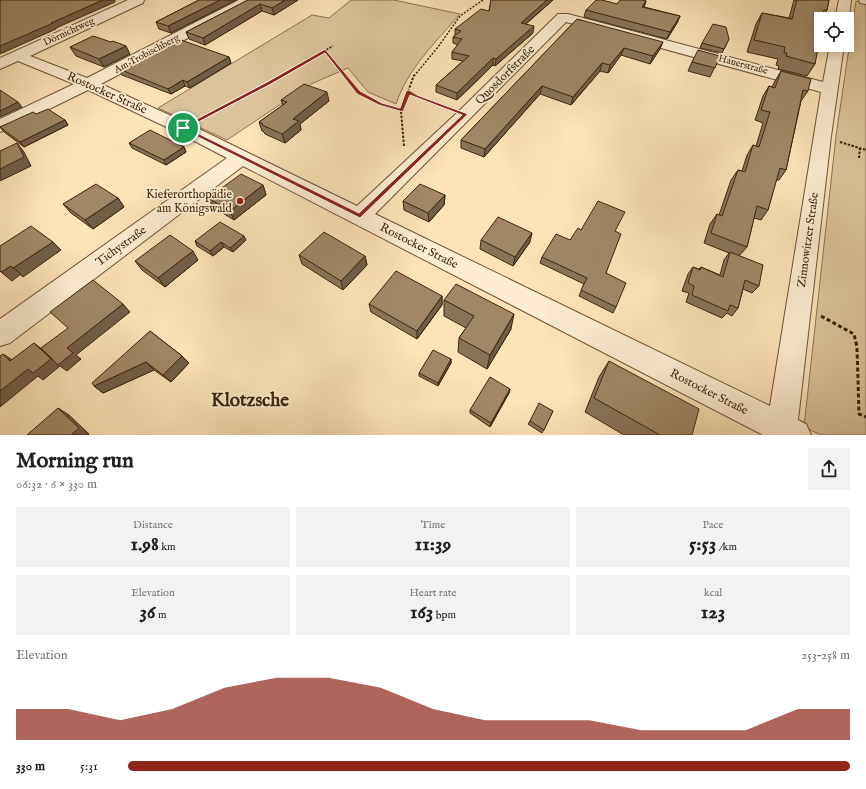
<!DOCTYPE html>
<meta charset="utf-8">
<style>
body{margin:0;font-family:"IM FELL English",serif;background:#f2f2f2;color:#202124;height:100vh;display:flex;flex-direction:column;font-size:15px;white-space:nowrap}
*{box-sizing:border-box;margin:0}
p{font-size:13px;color:#757577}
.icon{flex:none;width:22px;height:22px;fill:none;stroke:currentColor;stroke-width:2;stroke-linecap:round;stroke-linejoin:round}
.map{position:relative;height:435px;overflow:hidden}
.details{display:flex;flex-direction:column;background:#fff;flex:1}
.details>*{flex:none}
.tools{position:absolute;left:814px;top:12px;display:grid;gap:8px}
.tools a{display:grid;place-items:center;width:40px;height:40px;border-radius:0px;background:#fff;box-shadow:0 2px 10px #0003;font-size:20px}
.pin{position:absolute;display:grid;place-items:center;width:34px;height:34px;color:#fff;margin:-17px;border:2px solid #fff;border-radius:50%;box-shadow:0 1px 4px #0007}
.round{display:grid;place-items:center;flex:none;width:42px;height:42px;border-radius:0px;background:#f2f2f2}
.headline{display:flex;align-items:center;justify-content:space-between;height:68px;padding:0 16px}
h1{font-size:22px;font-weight:700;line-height:30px}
.figures{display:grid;grid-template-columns:repeat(3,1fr);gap:6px;height:68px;padding:4px 16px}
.figures div{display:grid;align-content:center;border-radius:0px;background:#f2f2f2;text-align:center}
.figures b{font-size:20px;font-weight:700}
.figures small{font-size:11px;font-weight:400}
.figures p{font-size:11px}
.chart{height:112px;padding:8px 16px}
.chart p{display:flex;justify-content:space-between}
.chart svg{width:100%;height:72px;margin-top:4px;fill:#8f2418;opacity:.7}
ul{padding:0 16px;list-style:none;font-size:13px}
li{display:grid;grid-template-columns:64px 48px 1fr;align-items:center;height:30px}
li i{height:10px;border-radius:5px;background:#8f2418}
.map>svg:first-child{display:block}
.green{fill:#ddc39b;stroke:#8e7454}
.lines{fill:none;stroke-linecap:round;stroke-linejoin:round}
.street-casing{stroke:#6e5438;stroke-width:2}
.path-far2{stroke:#3e240d;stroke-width:1.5;stroke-dasharray:2 1.5;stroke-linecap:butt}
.path-far1{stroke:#3e240d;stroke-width:2;stroke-dasharray:2.5 1.5;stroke-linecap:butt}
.path{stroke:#3e240d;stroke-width:3;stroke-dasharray:4 2.5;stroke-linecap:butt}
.street{fill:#feedd1;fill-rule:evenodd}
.wall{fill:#8a7458;stroke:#3e240d}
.shaded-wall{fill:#715e47;stroke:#3e240d}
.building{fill:#a18766;stroke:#3e240d}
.route{fill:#8f2418;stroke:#fff;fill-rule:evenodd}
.poi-dot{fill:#8f2418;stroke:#feedd1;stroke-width:1.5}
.labels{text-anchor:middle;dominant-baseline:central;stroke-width:3.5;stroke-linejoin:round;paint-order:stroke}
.far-street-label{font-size:10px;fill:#3e240d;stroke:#feedd1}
.street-label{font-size:12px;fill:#3e240d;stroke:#feedd1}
.poi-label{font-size:12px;fill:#3e240d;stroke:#feedd1;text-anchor:end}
.near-district-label{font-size:19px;font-weight:bold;fill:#3e240d;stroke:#feedd1}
</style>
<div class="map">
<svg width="866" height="435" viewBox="0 0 866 435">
<rect width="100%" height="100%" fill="#fde3b8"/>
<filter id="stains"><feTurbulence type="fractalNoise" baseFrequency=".005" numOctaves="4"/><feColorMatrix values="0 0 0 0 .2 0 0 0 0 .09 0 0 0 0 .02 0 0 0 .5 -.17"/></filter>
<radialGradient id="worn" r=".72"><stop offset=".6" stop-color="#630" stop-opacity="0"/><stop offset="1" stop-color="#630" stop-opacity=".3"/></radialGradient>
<g class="green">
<path d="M351,0H394L460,14C436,42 408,68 396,104L368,92L348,68L311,84L227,140L158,108L312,15L329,18Z"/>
<polygon points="856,1 866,3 866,435 821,435 804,427 836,136"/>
</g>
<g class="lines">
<g class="street-casing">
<g id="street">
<path d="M128,0H144L143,3L30,56L87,78L239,0H255L254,3L101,84L189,124L357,206L460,110L558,14H568L823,82L830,45H844L831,136L798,420L806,424L811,435H763L243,166L10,343L0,346V319L227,158L177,132L88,90L6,130L0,132V119L74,84L18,61L0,69V58ZM566,22L821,92L770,406L375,214Z"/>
<polygon points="839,0 851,0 849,19 847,22 847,19 835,19"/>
<polygon points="859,0 866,0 866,4 860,3"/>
</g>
</g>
<g class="path-far2">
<polyline points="325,51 345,76"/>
<polyline points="281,76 333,46"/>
<polyline points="414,76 438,47 460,16 483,0"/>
</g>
<g class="path-far1">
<polyline points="344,75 358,92 381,104 401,111"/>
<polyline points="409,91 416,96 447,108"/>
<polyline points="202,118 283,75"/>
<polyline points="840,142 866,150"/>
<polyline points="404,146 401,111 414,75"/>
<polyline points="859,158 860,148"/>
</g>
<polyline class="path" points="821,316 854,334 857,347 859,414 866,417"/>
<use href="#street" class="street"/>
</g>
<g class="wall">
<polygon points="199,0 236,0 171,33 159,29 156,22"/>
<polygon points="248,0 298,0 274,15 262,11 205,45 189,39 186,32"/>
<polygon points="491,0 553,0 526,24 533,33 495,66 493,65 457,100 436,92 436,85 463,61 452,59 452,52 458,45 453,43 453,37 455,35 455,29 489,11"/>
<polygon points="794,0 829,0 827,10 822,18 815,48 815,64 807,76 778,69 779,66 776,65 778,59 747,52 756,24 762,13 789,18"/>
<polygon points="646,1 644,7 680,16 677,23 667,39 584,17 586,10 617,4"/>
<polygon points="577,19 660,49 650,64 621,55 608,73 600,71 571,105 540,94 484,157 461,148 461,140"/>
<polygon points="729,39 722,53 700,48 702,43"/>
<polygon points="111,42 130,54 104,67 76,56 70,47"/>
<polygon points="720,56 710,77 688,71 692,62"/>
<polygon points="149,57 229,57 231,63 190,88 185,86 171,94 122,75 119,69"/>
<polygon points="781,71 808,91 801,101 786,170 779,180 776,180 768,210 761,220 754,218 747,247 739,256 759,286 752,293 743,289 738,308 732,316 727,313 722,318 686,302 689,293 682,291 688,274 693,267 699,269 701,267 720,275 724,260 729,253 704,243 710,224 717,214 719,215 731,180 738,170 742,171 747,155 753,145 756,146 763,123 755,120 763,96 769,86 772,87 775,81"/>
<polygon points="281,100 329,101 300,124 301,130 285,143 265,134 264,132 262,131 259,122 283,105"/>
<polygon points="36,114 65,120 68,125 24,147 4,132 0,127"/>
<polygon points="129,143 184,147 186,152 166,165 132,148"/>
<polygon points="263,185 266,195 234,220 213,207 208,198"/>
<polygon points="445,195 444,205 429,222 404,210 403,201"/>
<polygon points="118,198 124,207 93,229 71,213 63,204"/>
<polygon points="581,230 615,232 606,273 616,307 613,313 579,296 584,284 540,263 542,257 570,240"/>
<polygon points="246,240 233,252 224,247 213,256 197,246 195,241"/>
<polygon points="481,240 530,242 513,266 480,249"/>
<polygon points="299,255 365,256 367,265 343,290 302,264"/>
<polygon points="198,260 165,287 142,270 135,261"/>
<polygon points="442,296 442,305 417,339 371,312 369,304"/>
<polygon points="444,300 511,329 487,369 458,352 459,338 466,328 444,316"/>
<polygon points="150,331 182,356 189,363 171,382 154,370 103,393 94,386"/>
<polygon points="451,359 451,363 438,386 419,376 419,373"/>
<polygon points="609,361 692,435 624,435 585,412 599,377"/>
<polygon points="510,389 509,393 490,427 470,413 470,410"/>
<polygon points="553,411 542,433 528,424 530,421"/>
</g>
<g class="shaded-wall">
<polygon points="103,0 115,0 115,2 56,28 56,29 0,54 0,46 51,23"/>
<polygon points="220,0 236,0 171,33 168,26"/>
<polygon points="285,0 298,0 274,15 272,8"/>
<polygon points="547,0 553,0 520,29 521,23"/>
<polygon points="646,1 644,8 642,7"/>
<polygon points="260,4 262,11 205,45 203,38"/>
<polygon points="680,16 677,23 667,39 670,32"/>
<polygon points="534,26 533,33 495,66 496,59"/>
<polygon points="663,42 660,49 650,64 653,56"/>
<polygon points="126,46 130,54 104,67 99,59"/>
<polygon points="624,48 621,55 608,73 610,65"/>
<polygon points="229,57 231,63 190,88 187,82"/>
<polygon points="493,58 493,65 457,100 457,93"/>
<polygon points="602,63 600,71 571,105 573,97"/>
<polygon points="183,80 185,86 171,94 168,89"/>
<polygon points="542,86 540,94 484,157 485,149"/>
<polygon points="327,92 329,101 300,124 301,130 285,143 282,134 293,119"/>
<polygon points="18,102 22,107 0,117 0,111"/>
<polygon points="65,120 68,125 24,147 20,142"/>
<polygon points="17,143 24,152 31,166 0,181 0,169"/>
<polygon points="184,147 186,152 166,165 164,160"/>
<polygon points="263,185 266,195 234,220 230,211"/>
<polygon points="445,195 444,205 429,222 428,213"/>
<polygon points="118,198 124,207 93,229 85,220"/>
<polygon points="532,233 530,242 513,266 515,257"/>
<polygon points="244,236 246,240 233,252 230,248"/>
<polygon points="53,242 61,250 23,277 13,268"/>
<polygon points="221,242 224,247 213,256 210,251"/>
<polygon points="193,251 198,260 165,287 158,278"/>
<polygon points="365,256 367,265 343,290 341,281"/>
<polygon points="11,266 21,274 12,281 1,272"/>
<polygon points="442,296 442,305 417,339 417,331"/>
<polygon points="123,304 130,312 76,355 81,359 67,371 60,366 43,380 38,376 0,407 0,391 34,343 43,350 67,348"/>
<polygon points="514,314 511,329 487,369 490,355"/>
<polygon points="3,354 14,361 10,361"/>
<polygon points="182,356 189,363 171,382 163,375"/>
<polygon points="451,359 451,363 438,386 438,383"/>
<polygon points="146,362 154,370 103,393 94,386"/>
<polygon points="510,389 509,393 490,427 491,423"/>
<polygon points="58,408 69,415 89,434 88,435 71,435"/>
</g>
<g class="building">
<polygon points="0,0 103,0 51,23 53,23 0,46"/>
<polygon points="199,0 220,0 168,26 156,22"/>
<polygon points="248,0 285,0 272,8 260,4 203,38 186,32"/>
<polygon points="491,0 547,0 521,23 534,26 496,59 493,58 457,93 436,85 469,56 452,52 462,39 453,37 461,31 455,29 481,9 489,11"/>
<polygon points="596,0 602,0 617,4 620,0 642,0 646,1 642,7 680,16 670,32 586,10"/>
<polygon points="797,0 829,0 827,10 824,10 822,19 821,19 821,22 815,48 818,49 815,64 786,56 787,53 784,53 785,47 754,40 762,13 792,19"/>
<polygon points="577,19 663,42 653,56 624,48 610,65 602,63 573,97 542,86 485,149 461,140"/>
<polygon points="713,24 726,27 729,39 724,49 702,43"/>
<polygon points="93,36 111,42 113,41 126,46 99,59 70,47"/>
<polygon points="181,40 229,57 187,82 183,80 168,89 119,69 145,56 149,57"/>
<polygon points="698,50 720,56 715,68 692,62"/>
<polygon points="781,71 811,79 808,91 803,90 786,170 780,168 768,210 757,206 747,247 711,233 717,214 722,216 738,170 745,172 753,145 759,147 770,112 761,110 769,86 775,88"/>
<polygon points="304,84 327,92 293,119 299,121 282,134 262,125 263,124 259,122 287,102 281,100"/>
<polygon points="0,90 18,102 0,111"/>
<polygon points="48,109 65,120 20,142 0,127 33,112 36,114"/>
<polygon points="150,130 184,147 164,160 129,143"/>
<polygon points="17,143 24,157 0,169 0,151"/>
<polygon points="241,174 263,185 230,211 208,198"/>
<polygon points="96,184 118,198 85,220 63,204"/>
<polygon points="420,184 445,195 428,213 403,201"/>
<polygon points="598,201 625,212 615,231 621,234 606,273 626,283 616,307 581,290 587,278 542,257 556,234 570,240 578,228 581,230"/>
<polygon points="498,217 532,233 515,257 481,240"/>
<polygon points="220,222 244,236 230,248 221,242 210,251 195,241"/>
<polygon points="31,226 53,242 13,268 11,266 1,272 0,271 0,246"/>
<polygon points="324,232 365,256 341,281 299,255"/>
<polygon points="170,235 193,251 158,278 135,261"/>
<polygon points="730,252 763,265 759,286 745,280 738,308 730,305 728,311 692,295 694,286 688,283 693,267 700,270 701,267 723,277"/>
<polygon points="396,271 442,296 417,331 369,304"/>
<polygon points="93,280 123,304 67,348 73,353 58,365 41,348 68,328 50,312"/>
<polygon points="456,284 514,314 490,355 459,338 474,316 444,300"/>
<polygon points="150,331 182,356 163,375 146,362 94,386 92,383"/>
<polygon points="34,343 51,359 33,373 28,369 0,391 0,356 3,354 10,361"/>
<polygon points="433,350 451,359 438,383 419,373"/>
<polygon points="609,361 699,409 692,435 660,435 594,398"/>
<polygon points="490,377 510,389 491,423 470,410"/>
<polygon points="539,403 553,411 544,430 530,421"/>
<polygon points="58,408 79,428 71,435 27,435"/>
</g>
<path class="route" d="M325,49L360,91L382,103L400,108L406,91L409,90L417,95L468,114L360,218L180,128L267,82ZM325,53L357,94L379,105L403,112L410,95L462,115L359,213L187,128L271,84Z"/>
<circle class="poi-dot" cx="240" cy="201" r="4"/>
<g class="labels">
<g class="far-street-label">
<text transform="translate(69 32) rotate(-25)">Dörnichtweg</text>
<text transform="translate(147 54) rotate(-28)">Am Trobischberg</text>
<text transform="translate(743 65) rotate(15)">Hauerstraße</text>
</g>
<g class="street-label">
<text transform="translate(505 75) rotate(-45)">Quosdorfstraße</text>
<text transform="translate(107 93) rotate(24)">Rostocker Straße</text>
<text transform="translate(808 240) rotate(-82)">Zinnowitzer Straße</text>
<text transform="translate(121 246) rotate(-36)">Tichystraße</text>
<text transform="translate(419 246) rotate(27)">Rostocker Straße</text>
<text transform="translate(709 392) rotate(27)">Rostocker Straße</text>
</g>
<g class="poi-label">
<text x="232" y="194">Kieferorthopädie<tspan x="232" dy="14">am Königswald</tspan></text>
</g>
<g class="near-district-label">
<text x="250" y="401">Klotzsche</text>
</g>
</g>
<rect width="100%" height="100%" filter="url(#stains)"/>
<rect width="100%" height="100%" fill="url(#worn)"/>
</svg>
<div class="tools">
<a><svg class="icon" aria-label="locate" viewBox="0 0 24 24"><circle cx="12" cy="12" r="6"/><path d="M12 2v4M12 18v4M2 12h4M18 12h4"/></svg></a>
</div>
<div class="pin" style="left:183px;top:128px;background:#1e9e55"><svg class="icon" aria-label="arrive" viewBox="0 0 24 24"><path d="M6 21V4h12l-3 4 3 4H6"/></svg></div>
</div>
<section class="details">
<div class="headline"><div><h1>Morning run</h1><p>06:32 · 6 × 330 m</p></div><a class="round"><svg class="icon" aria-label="share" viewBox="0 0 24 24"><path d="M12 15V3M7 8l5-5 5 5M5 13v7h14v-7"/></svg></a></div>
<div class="figures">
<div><p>Distance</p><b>1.98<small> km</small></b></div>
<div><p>Time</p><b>11:39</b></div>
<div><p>Pace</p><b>5:53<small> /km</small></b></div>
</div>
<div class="figures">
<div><p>Elevation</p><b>36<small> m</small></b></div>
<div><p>Heart rate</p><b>163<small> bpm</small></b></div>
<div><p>kcal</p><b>123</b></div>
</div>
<div class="chart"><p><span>Elevation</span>253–258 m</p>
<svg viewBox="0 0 160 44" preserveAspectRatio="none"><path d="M0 44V25L10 25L20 32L30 25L40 12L50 6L60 6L70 12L80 25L90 32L100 32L110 32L120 38L130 38L140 38L150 25L160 25V44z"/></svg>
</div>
<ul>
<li><b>330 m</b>5:31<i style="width:100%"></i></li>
</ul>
</section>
